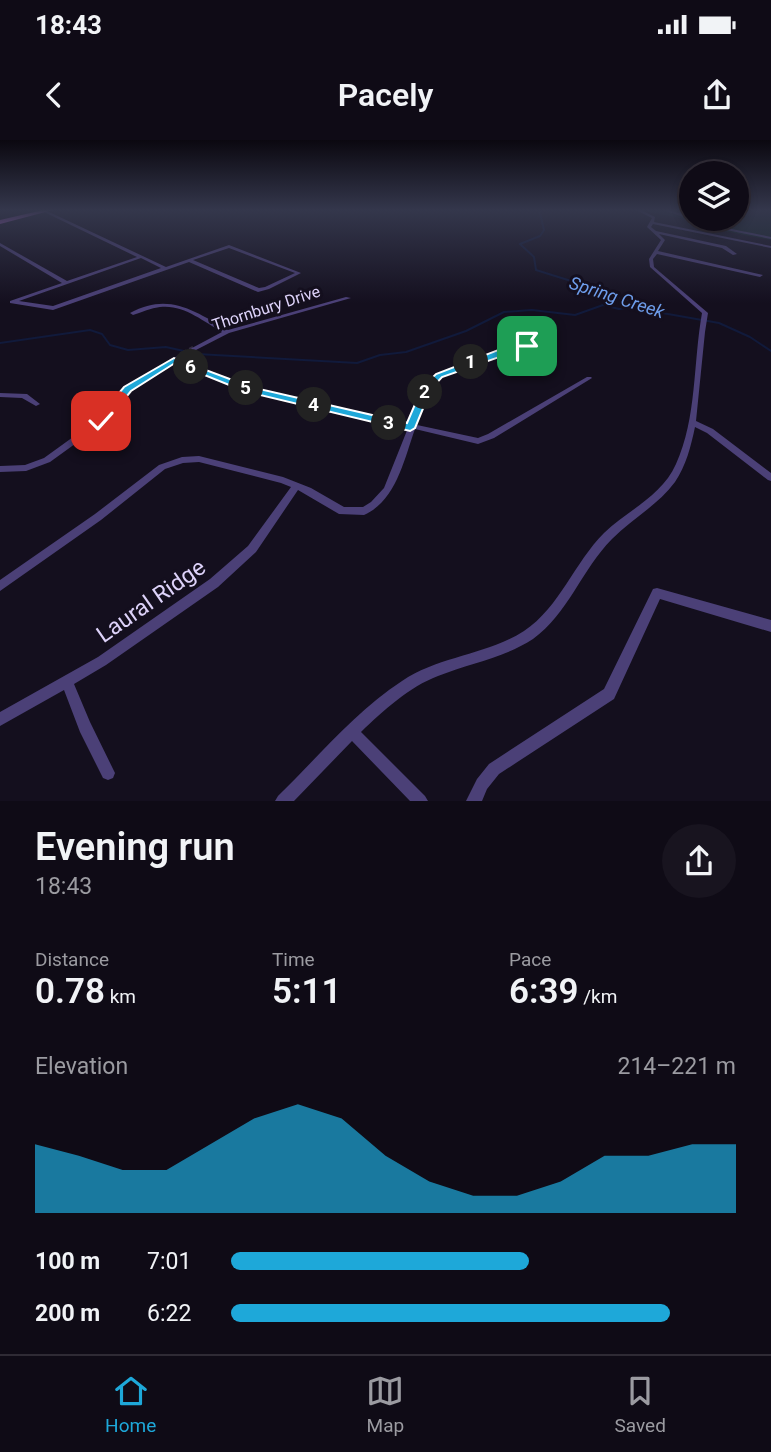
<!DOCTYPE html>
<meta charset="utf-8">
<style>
body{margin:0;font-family:Roboto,sans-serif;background:#18141f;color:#f1f3f6;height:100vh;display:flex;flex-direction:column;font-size:26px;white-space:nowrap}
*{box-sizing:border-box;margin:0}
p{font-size:23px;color:#9b9ba1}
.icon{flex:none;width:38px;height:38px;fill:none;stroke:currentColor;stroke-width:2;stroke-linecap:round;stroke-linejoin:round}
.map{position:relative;height:661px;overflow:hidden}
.side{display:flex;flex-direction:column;background:#0f0b16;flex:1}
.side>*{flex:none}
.fabs{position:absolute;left:679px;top:21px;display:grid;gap:14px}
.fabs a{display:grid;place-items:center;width:70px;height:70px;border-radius:50%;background:#0f0b16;box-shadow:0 4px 10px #0003,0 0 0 2px #2f2b35;font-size:35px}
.pin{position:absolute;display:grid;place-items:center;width:60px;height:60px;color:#fff;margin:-30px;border-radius:14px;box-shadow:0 4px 10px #0006}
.km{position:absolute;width:35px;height:35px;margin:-18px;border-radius:50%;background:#222;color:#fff;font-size:19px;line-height:35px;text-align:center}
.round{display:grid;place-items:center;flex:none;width:74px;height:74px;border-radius:37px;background:#18141f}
.headline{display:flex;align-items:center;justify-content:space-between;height:119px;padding:0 35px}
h1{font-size:38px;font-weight:600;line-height:52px}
.stats{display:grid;grid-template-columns:repeat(3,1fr);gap:10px;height:119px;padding:7px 35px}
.stats div{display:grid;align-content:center}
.stats b{font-size:35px;font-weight:600}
.stats small{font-size:19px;font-weight:400}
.stats p{font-size:19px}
.chart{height:196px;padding:14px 35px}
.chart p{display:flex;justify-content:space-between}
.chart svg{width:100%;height:126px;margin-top:7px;fill:#1ea8d9;opacity:.7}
ul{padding:0 35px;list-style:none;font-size:23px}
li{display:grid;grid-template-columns:112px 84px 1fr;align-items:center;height:52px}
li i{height:18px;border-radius:9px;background:#1ea8d9}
.status{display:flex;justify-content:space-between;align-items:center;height:49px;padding:0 35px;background:#0f0b16;direction:ltr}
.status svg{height:19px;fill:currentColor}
header{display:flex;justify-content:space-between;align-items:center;height:91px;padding:0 35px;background:#0f0b16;font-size:32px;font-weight:600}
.tabs{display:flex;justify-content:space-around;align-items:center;height:98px;border-top:2px solid #2f2b35;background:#0f0b16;font-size:19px;color:#9b9ba1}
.tabs a{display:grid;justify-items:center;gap:4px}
.tabs .current{color:#1ea8d9}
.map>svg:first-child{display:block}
.green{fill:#132427}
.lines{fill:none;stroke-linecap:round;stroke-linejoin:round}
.stream{stroke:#111a3b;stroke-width:2}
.minor-tunnel{stroke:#322c3f;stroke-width:7;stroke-dasharray:7 3.5;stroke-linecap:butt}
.minor{fill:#4b4077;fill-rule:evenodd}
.major{fill:#ce68ea;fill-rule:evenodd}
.route{fill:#1ea8d9;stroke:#fff;stroke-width:2}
.labels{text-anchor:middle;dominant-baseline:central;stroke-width:6;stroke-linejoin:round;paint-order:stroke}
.far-street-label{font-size:16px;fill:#ddd2f9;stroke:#140f1e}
.far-water-label{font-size:18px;font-style:italic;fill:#6e9deb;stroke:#140f1e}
.near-street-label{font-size:23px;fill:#ddd2f9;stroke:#140f1e}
</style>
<div class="status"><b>18:43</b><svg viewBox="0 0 49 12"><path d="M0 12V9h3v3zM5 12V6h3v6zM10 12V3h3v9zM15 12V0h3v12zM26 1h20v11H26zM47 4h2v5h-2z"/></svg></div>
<header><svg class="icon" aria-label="back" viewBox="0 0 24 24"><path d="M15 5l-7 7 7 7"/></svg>Pacely<svg class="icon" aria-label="share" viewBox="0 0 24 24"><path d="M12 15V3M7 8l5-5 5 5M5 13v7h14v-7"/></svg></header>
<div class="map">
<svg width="771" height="661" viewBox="0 0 771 661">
<rect width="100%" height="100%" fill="#140f1e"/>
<polygon class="green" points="638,70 691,70 691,79 737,79 737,70 771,70 771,100 688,84 690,80"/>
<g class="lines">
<g class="stream">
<polyline points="542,70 540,73 544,90 540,96 520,104 534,117 536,130 603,151 651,171 719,183 750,197 771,211"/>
<polyline points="0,203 90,190 102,194 110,205 128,210 166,207 197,214 357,223 380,215 406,212 466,191 504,172 532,170 575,175 603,165 619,169 639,167"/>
</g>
<polyline class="minor-tunnel" points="181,216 194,209"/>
<g class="minor">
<path d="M40,70H45L166,127L229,105L301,133L269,149L258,152L189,122L53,170L10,163V161L62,143L0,106V103L67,141L137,117ZM229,108L295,133L265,147L259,148L193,120ZM141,118L161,128L53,166L19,161Z"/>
<path d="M636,70H641L655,77L654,82L771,106V108L653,84L651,87L656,91L726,106L737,114L733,115L722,108L659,94L665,100L658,111L763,135L760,137L657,114L653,119L654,127L708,173L705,192L696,281L713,289L771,333V341L768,340L707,293L695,287C691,306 686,326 675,342C658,365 632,379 612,399C582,429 568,474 533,499C504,518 470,523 438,536C409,547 384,570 361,592L425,656L428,661H410L352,601L294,661H275L278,656C318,617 355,572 402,541C439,516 487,515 524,491C560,467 574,423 604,393C628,370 662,356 676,324C697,278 693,223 702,173L650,127L649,119L661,100L647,87L652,78Z"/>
<path d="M663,70C678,70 700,81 716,85C734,90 753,93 771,97V99L716,88Z"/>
<path d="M346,157L351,158L229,193L194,211L191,209L192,208L222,192C203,181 183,164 160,167C151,168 142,172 133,175L130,173C169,152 194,171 228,190Z"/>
<path d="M527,204L530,206L529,207L518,208L452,231L432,245L417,285L478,298L488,294L587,237H591L592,238L494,298L478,304L415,289C404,320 396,361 364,375L339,374L298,350L256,412L218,447L106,525L74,544L90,582L115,633L113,638L108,640L103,638L80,592L64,550L0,586V572L98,517L210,439L248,406L291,347L281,343L199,322L183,323L165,329L101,380L0,451V440L95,374L159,325L182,317L199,316L283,337L311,348L344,367H363L371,362L384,348L408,288L245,251L175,223L131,251L104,283L50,322L26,331L0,332V326L25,325L44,318L98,279L125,247L179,215L182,217L179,220L250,247L410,283L426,242L448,229L515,205Z"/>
<polygon points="0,253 27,254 40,264 36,266 22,258 0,257"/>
<polygon points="657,448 771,480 771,492 660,459 614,559 499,634 487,649 482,661 466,661 477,639 489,624 604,549 653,449"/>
</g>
<polygon class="major" points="43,70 53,70 0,84 0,80"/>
</g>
<linearGradient id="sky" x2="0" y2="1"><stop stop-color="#0b0810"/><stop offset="0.43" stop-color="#34374c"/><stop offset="1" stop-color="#34374c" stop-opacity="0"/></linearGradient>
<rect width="771" height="163" fill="url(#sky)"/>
<polygon class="route" points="514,204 531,206 442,237 431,249 415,288 410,291 244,251 175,223 131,251 105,283 96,281 124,247 174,218 251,247 407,283 422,248 436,234"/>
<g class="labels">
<g class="far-street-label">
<text transform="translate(266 168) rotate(-18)">Thornbury Drive</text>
</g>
<g class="far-water-label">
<text transform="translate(617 157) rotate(18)">Spring Creek</text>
</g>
<g class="near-street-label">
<text transform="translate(151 461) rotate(-35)">Laural Ridge</text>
</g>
</g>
</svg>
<div class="fabs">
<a><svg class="icon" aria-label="layers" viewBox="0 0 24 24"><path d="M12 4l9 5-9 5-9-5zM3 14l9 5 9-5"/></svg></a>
</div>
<div class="pin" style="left:527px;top:206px;background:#1e9e55"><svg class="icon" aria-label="arrive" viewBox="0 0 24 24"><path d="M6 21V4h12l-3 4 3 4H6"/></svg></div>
<div class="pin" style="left:101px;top:281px;background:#d93025"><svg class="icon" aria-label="check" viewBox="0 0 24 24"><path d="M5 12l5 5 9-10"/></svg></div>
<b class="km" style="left:471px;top:222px">1</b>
<b class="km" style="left:425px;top:252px">2</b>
<b class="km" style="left:389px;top:283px">3</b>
<b class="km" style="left:314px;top:265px">4</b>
<b class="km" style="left:246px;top:248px">5</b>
<b class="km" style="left:191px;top:227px">6</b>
</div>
<section class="side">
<div class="headline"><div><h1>Evening run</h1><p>18:43</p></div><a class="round"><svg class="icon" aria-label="share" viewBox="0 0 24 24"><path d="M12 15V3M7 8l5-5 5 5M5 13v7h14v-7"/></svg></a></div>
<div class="stats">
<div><p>Distance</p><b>0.78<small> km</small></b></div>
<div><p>Time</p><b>5:11</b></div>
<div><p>Pace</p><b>6:39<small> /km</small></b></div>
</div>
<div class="chart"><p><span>Elevation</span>214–221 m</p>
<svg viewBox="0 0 160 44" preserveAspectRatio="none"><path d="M0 44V20L10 24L20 29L30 29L40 20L50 11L60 6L70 11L80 24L90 33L100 38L110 38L120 33L130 24L140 24L150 20L160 20V44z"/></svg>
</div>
<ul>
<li><b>100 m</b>7:01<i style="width:59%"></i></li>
<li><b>200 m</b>6:22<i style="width:87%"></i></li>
</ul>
</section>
<nav class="tabs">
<a class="current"><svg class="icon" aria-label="home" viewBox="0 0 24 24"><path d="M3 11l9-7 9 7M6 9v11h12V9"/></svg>Home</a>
<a><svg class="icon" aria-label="map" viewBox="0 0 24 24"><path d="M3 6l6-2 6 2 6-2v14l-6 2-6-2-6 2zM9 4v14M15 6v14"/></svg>Map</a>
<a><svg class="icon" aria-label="saved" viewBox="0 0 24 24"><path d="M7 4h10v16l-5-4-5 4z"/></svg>Saved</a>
</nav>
